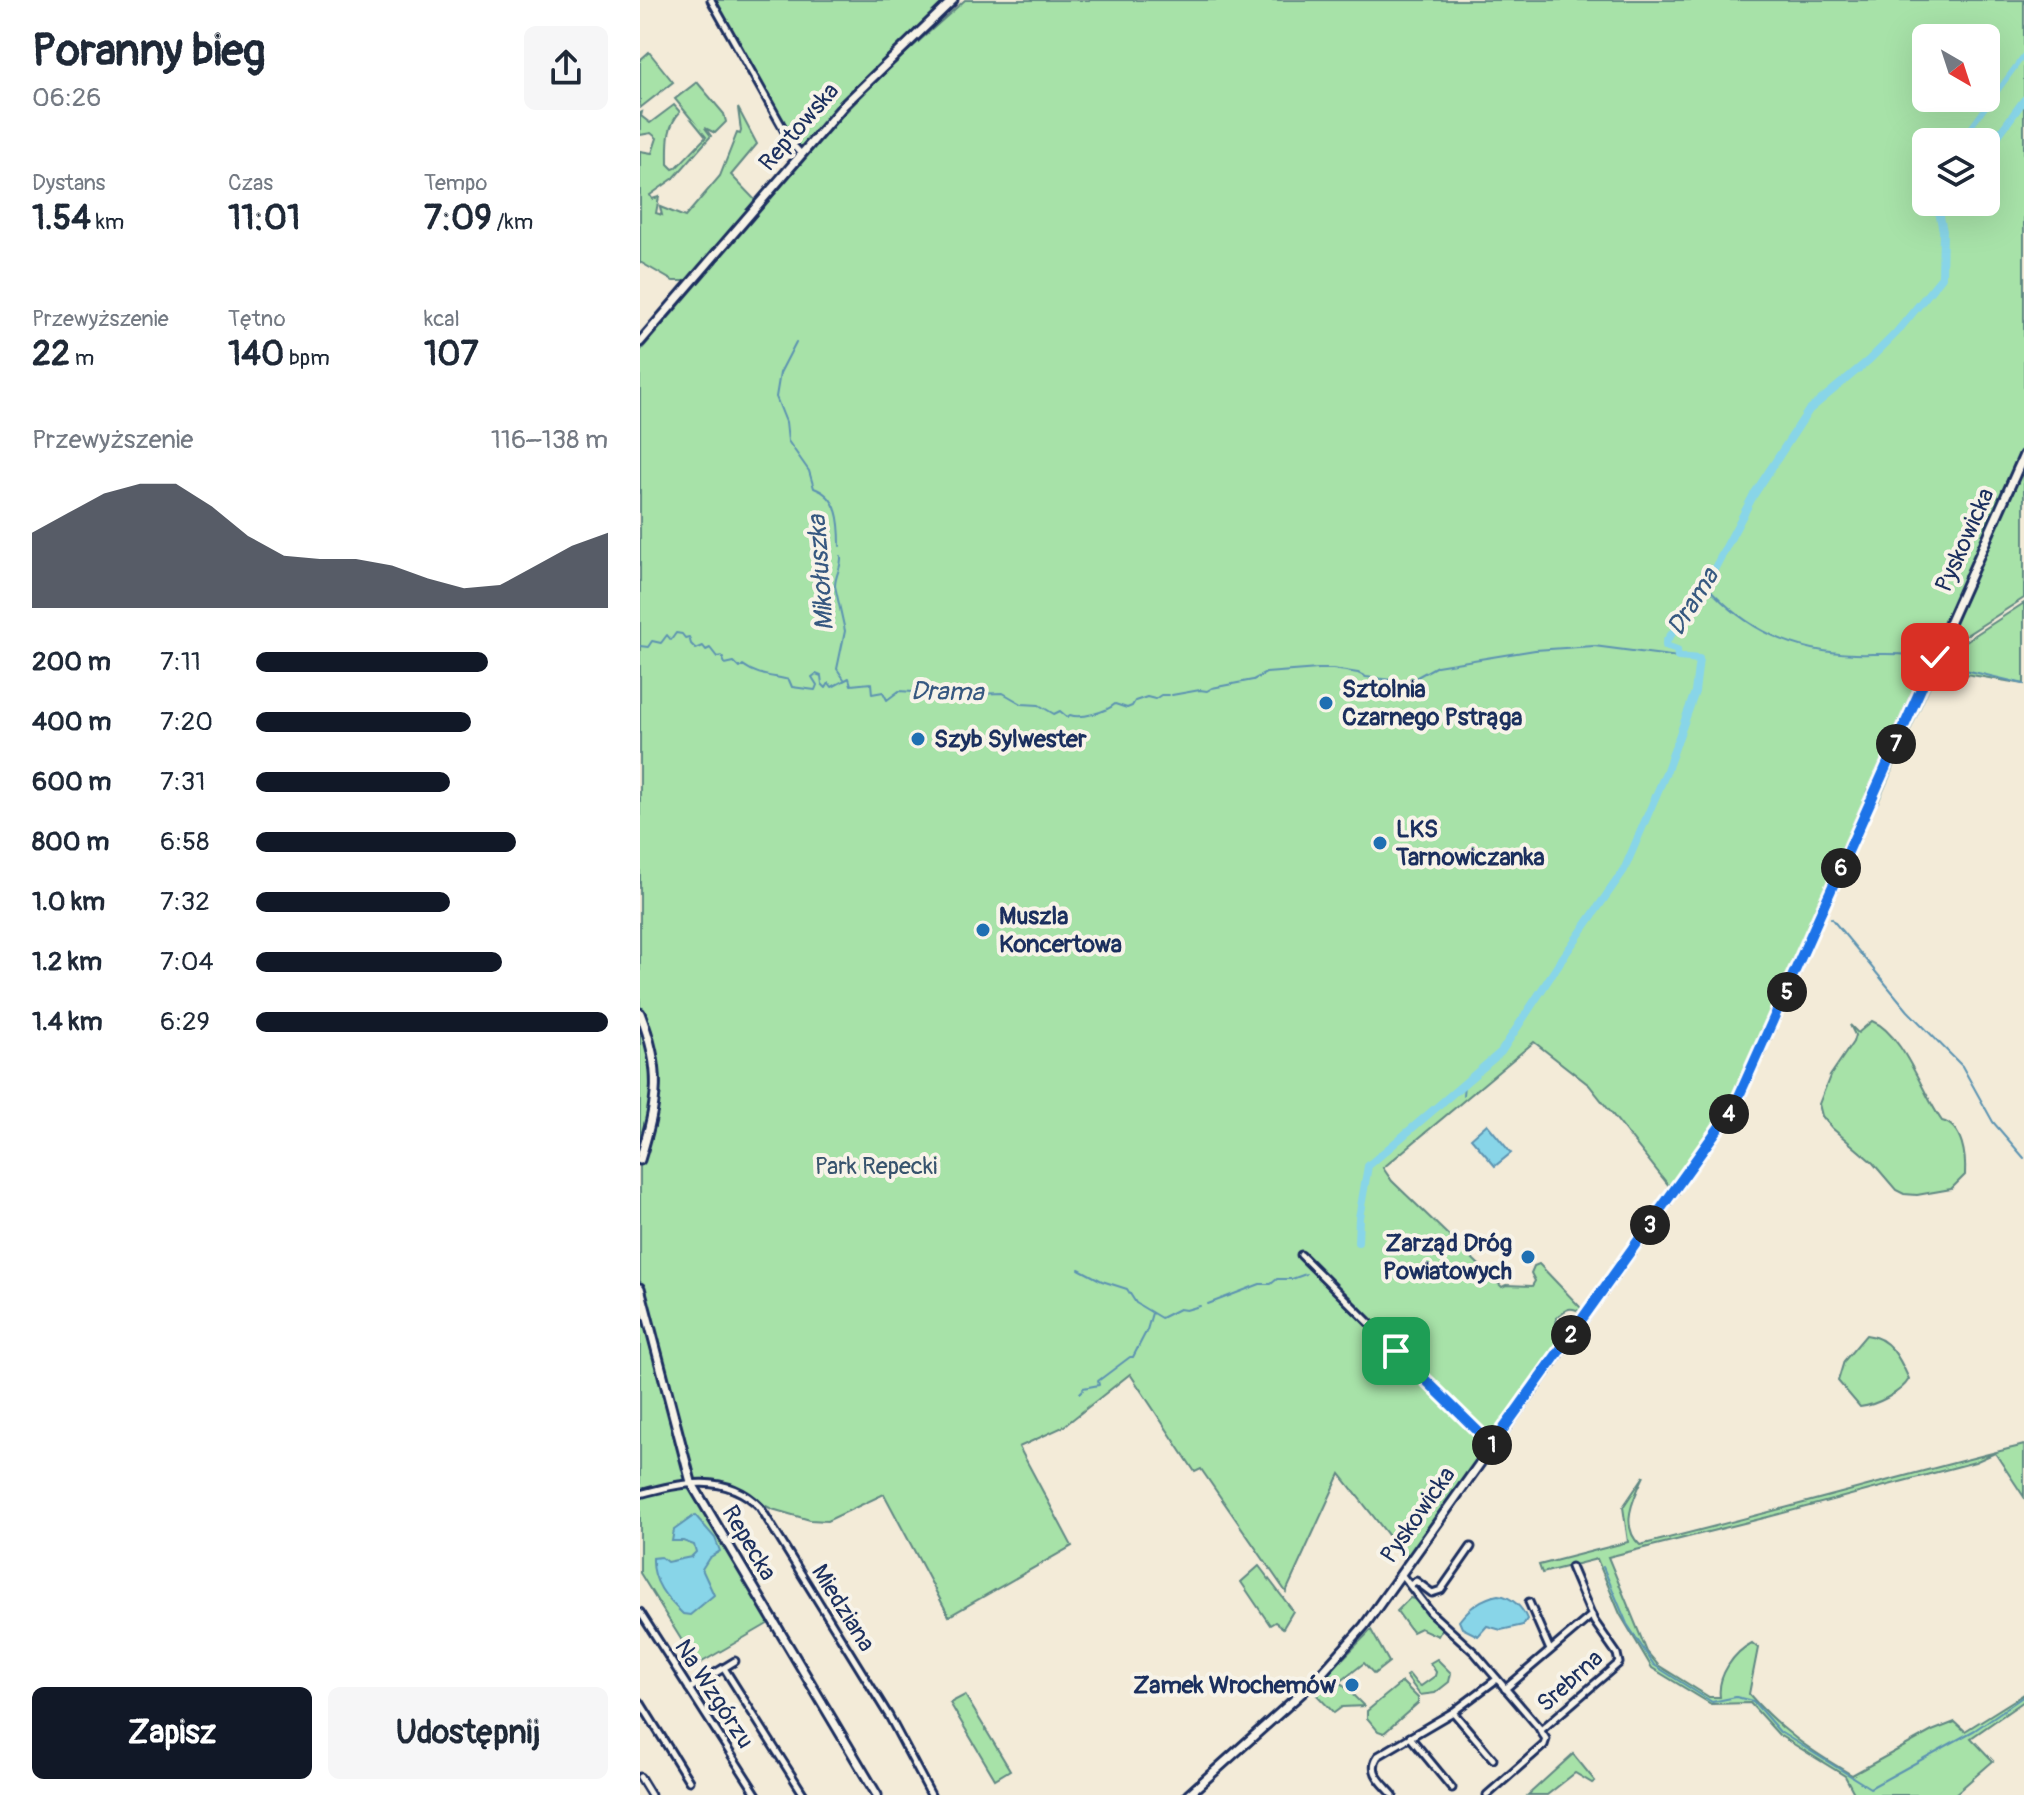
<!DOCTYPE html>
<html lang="pl">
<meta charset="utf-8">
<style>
body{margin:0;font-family:Pangolin,sans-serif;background:#f6f6f7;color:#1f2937;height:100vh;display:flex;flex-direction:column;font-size:30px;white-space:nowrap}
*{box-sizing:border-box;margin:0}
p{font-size:26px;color:#747a83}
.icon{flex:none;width:44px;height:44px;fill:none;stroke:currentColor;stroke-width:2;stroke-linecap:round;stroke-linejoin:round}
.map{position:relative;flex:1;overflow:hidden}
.drawer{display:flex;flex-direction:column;background:#fff;width:640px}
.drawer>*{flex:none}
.needle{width:52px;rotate:141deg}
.fabs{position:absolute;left:1272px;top:24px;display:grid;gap:16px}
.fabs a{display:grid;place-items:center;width:88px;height:88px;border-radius:12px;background:#fff;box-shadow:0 8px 32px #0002;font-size:40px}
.pin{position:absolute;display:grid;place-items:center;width:68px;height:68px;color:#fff;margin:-34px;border-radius:16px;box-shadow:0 4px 12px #0006}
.km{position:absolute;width:40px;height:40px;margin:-20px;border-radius:50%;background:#222;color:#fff;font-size:22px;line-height:40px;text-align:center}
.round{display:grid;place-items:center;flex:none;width:84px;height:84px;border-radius:12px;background:#f6f6f7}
.headline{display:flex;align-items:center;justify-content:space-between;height:136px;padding:0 32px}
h1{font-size:44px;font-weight:700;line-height:60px}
.figures{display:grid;grid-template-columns:repeat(3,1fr);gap:12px;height:136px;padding:8px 32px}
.figures div{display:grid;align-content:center}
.figures b{font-size:34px;font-weight:700}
.figures small{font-size:22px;font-weight:400}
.figures p{font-size:22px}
.chart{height:224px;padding:16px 32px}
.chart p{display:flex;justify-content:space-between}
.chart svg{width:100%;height:144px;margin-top:8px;fill:#111827;opacity:.7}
.primary-button{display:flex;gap:16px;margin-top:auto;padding:16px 32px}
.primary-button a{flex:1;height:92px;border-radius:12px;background:#111827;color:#fff;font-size:32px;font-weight:700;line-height:92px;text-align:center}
.primary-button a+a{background:#f6f6f7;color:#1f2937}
ul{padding:0 32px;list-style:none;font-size:26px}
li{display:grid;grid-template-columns:128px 96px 1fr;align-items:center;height:60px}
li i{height:20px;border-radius:10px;background:#111827}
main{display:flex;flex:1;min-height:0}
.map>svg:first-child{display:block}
.green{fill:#a7e2a8;stroke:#618883;stroke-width:2;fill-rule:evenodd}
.water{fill:#88d5e8;stroke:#5c93b1;stroke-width:2}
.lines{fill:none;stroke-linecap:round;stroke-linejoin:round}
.stream{stroke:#5c93b1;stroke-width:2}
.canal{stroke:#88d5e8;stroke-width:5}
.river{stroke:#88d5e8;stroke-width:8}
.street-casing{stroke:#1b2f5e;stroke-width:11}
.secondary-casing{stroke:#1b2f5e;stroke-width:13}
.street{stroke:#f7f3e8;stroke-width:5}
.secondary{stroke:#f7f3e8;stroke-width:7}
.route-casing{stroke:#fff;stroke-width:16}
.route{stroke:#1a73e8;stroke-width:10}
.poi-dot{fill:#1f6fb2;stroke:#f7f3e8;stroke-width:3}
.labels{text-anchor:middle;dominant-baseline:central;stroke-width:8;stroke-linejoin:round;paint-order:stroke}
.street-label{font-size:24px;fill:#1b2f5e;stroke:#f7f3e8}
.poi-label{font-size:24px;font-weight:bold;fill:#1b2f5e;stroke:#f7f3e8;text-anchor:start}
.park-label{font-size:24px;fill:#37536d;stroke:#f7f3e8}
.water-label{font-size:26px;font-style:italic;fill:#365880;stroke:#f7f3e8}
</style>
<main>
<section class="drawer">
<div class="headline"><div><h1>Poranny bieg</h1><p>06:26</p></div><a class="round"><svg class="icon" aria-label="share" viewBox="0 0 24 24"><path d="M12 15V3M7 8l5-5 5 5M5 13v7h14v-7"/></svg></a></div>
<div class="figures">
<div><p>Dystans</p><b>1.54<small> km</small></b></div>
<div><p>Czas</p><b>11:01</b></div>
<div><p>Tempo</p><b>7:09<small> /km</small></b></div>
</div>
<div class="figures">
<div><p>Przewyższenie</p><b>22<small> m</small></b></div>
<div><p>Tętno</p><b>140<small> bpm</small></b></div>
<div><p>kcal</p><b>107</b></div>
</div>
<div class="chart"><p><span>Przewyższenie</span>116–138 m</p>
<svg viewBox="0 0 160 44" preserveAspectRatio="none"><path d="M0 44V21L10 15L20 9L30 6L40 6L50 13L60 22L70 28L80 29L90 29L100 31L110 35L120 38L130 37L140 31L150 25L160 21V44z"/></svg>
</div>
<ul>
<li><b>200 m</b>7:11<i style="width:66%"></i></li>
<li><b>400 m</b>7:20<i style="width:61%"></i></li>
<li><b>600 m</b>7:31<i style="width:55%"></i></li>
<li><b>800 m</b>6:58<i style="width:74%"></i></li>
<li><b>1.0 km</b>7:32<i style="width:55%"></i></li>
<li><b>1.2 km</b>7:04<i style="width:70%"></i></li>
<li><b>1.4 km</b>6:29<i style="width:100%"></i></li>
</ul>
<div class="primary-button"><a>Zapisz</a><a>Udostępnij</a></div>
</section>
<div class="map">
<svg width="1384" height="1795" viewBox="0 0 1384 1795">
<rect width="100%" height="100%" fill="#f3ebd8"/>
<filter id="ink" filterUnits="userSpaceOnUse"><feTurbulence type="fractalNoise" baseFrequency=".0125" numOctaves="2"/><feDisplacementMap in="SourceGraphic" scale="16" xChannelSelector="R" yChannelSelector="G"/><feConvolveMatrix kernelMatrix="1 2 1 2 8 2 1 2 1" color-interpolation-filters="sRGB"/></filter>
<g filter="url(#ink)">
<g class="green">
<path d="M71,0H311C255,44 207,97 161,151Z"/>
<path d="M325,0H1384V449L1087,1114L1084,1112L1030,1187L949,1085L894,1042L743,1168L752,1181L862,1287L866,1285L892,1286L895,1281L891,1273L894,1266L899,1264L941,1308L943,1313C930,1306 927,1308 917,1317L915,1331L919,1344L767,1559L700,1474L646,1592L561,1469L555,1472L490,1374L423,1427L379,1447L432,1546L309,1616L244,1494L187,1521L170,1520L132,1509L73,1480H47L131,1622L57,1665L0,1573V351L201,117L248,69ZM1286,38H1346V98H1286ZM1286,142H1346V202H1286Z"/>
<polygon points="9,52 33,82 0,108 0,60"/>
<path d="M57,82L84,114L86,122L75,133L65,128L71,136L34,178L10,195L12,199L19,197L16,213L22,215L20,207L45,217L80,176L97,133L100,134L101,131L98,108L117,144L91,175L116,201L49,281H33L0,262V151L12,153L17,138L11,133L0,135V113L2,112L1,116L10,123L34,105L40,112C26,127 28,145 28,164L33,169L36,168L66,137L35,99Z"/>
<polygon points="1384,461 1384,598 1300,652"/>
<polygon points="1384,603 1384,684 1297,669 1238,802 1235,803 1297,660"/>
<path d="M1232,1021C1263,1033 1283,1095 1302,1121C1323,1126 1326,1157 1325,1175L1311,1189L1277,1195L1264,1194L1256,1190L1233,1163L1192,1128L1182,1116L1179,1104L1190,1076L1213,1042L1215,1035L1210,1025L1218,1033Z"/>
<path d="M1226,1335C1250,1337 1260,1359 1269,1379C1261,1393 1236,1405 1220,1407L1198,1381L1204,1361Z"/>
<path d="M1384,1445V1497L1355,1453L1335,1462L1128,1517L968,1557L1007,1652L1018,1665L1069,1697H1080C1077,1676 1094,1652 1112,1643L1118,1648L1109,1694C1140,1730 1171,1751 1212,1775L1292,1731L1315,1722L1325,1731L1384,1694V1701L1331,1738L1353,1761L1314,1795H1215L1205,1776L1139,1735L1110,1703L1071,1704L1012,1668L980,1614L957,1559L902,1573L899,1565L988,1542L983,1507L1004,1476C994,1497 979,1526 1000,1545C1128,1514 1256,1477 1384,1445Z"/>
<polygon points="619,1566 653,1611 643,1628 635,1622 630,1625 601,1582"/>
<polygon points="770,1598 774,1599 802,1629 798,1636 780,1628 772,1632 757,1611"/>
<polygon points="731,1630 749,1662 734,1674 724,1663 700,1682 724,1706 702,1707 694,1713 672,1690"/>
<polygon points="797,1659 811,1673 809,1682 795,1693 780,1695 766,1676 769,1674 777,1684 781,1686 795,1676 796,1672 790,1663"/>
<polygon points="762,1682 778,1698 778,1703 744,1733 738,1731 727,1718 727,1711"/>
<polygon points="325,1695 370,1770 355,1779 310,1703"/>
<polygon points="933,1754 955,1781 952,1783 935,1773 907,1795 888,1795"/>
</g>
<g class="water">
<polygon points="847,1124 871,1153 855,1166 831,1138"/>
<path d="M55,1515L75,1538L80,1551L69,1558L62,1569L74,1595L50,1615L43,1614C26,1598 12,1582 13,1558L21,1557L27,1562L51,1557L56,1552L54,1545L43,1541H32L34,1530Z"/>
<path d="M858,1595C871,1596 883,1608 887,1619L883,1625L861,1630L847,1626L838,1636L822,1628L819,1621C829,1608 842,1598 858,1595Z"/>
</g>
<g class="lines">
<g class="stream">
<path d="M156,342L140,373L136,397L146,422L148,441L169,471L174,488C199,497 200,522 200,546"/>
<path d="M201,556C202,567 195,575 195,586L205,631L197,669L204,679"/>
<path d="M1066,585C1106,630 1154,652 1215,654C1234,655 1272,651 1289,660"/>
<path d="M0,646L8,647L12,641L21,643L27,635L31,640L36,633L42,634L45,638L49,637L51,644L56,649L63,646L66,650L70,648L77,657L82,656L85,664L94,662L100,668L103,665C117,676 134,676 149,680L152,687L175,690L177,685L172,677L176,674L181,676L182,684L186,688L189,683L192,687L209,678L211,685L231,683L232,694L243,692L247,700L259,691L273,692L276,695L284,692L310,696L315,692L324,695L328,691L332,694L363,693L382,704L399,705L414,714L420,711L427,717L430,715C441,719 466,712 475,704L487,708L492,706L495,701L507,697L515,699L521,695H529"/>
<polyline points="1296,663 1384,684"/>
<polyline points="532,695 560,690 567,691 572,688 613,680 626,673 678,669 693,669 718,673 726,677 768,682 797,666 895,650 954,646 1038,657"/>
<polyline points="1191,918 1268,1011 1322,1066 1353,1122 1384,1158"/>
<polyline points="823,1095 824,1085"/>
<polyline points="439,1269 462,1281 487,1289 496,1303 521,1318 539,1309 546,1310 560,1306"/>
<polyline points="568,1304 620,1284 631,1284 637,1279 652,1279 666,1274"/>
<polyline points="443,1388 459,1385 458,1381 490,1357 493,1357 507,1330 512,1313"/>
<polyline points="440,1393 443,1390"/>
<polyline points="963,1567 987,1624 1014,1665 1072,1702 1096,1697 1113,1701 1140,1732 1230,1788 1335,1730 1384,1696"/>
</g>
<polyline class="canal" points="1326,134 1384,55"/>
<g class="river">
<polyline points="1346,152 1384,100"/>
<polyline points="718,1242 719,1218 728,1166 861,1052 924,956 984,870 1027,770 1055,692 1059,659 1038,657 1037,650 1026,646 1026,642 1066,585 1113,496 1169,410 1229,360 1256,333 1302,277 1303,231 1297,202"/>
</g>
<g class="street-casing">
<g id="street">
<polyline points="71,0 152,144 161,154"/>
<polyline points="661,1255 852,1445"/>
<path d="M0,1494C41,1483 86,1472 120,1507L249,1716L291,1795"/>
<polyline points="761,1574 791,1613 835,1653 901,1730 979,1663 977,1654 954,1621 931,1567"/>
<polyline points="770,1585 776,1581 792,1593 801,1590 831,1547"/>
<polyline points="889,1602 910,1650"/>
<polyline points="0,1612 117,1795"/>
<polyline points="84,1668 164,1795"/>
<polyline points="49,1689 95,1661"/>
<polyline points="865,1689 952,1615"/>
<polyline points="0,1702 49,1781"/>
<polyline points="813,1712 853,1759"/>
<polyline points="770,1737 812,1788"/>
<polyline points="0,1777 11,1795"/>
<path d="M753,1795C743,1783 727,1772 738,1756L813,1712L857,1679"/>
<polyline points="847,1795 904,1745 906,1739 900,1730"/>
</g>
</g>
<g class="secondary-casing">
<g id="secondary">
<polyline points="0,342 204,105 313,0"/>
<path d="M0,1013C23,1072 18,1100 0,1160"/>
<polyline points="0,1288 51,1482 237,1795"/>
<polyline points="548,1795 674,1682 724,1626 1095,1105 1384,455"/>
</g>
</g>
<use href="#street" class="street"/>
<use href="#secondary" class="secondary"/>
</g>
</g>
<g class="lines" filter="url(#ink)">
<g class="route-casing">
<polyline id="route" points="756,1351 852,1445 1095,1105 1295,657"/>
</g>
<use href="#route" class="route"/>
</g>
<g class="poi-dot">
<circle cx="686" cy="703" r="8"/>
<circle cx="278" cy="739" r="8"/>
<circle cx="740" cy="843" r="8"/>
<circle cx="343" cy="930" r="8"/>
<circle cx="888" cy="1257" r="8"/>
<circle cx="712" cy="1685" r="8"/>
</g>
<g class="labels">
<g class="street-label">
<text transform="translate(159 127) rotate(-49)">Reptowska</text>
<text transform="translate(1325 540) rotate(-66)">Pyskowicka</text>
<text transform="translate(778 1515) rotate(-55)">Pyskowicka</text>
<text transform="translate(109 1543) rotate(59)">Repecka</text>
<text transform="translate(203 1608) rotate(58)">Miedziana</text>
<text transform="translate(930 1681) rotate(-42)">Srebrna</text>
<text transform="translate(74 1694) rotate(57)">Na Wzgórzu</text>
</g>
<g class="poi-label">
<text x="702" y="689">Sztolnia<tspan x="702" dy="28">Czarnego Pstrąga</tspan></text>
<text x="294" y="739">Szyb Sylwester</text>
<text x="756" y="829">LKS<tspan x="756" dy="28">Tarnowiczanka</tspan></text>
<text x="359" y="916">Muszla<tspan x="359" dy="28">Koncertowa</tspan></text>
<text x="872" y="1243" text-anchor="end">Zarząd Dróg<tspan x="872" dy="28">Powiatowych</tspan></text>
<text x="696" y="1685" text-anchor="end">Zamek Wrochemów</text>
</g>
<g class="park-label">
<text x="236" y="1166">Park Repecki</text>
</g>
<g class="water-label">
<text transform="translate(181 573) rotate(-94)">Mikołuszka</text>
<text transform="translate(1053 602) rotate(-58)">Drama</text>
<text transform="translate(307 692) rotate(1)">Drama</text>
</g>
</g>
</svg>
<div class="fabs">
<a><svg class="needle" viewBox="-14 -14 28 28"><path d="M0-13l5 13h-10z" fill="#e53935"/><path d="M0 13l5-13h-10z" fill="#747a83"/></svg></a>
<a><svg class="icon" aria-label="layers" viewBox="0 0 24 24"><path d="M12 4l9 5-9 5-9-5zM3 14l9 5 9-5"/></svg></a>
</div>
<div class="pin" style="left:756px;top:1351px;background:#1e9e55"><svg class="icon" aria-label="arrive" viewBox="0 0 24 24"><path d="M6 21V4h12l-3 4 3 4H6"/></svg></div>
<div class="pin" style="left:1295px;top:657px;background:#d93025"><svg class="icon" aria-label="check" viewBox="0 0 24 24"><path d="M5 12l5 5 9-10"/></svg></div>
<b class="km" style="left:852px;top:1445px">1</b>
<b class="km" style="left:931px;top:1335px">2</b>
<b class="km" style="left:1010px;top:1225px">3</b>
<b class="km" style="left:1089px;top:1114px">4</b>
<b class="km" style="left:1147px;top:992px">5</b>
<b class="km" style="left:1201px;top:868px">6</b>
<b class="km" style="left:1256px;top:744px">7</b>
</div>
</main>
